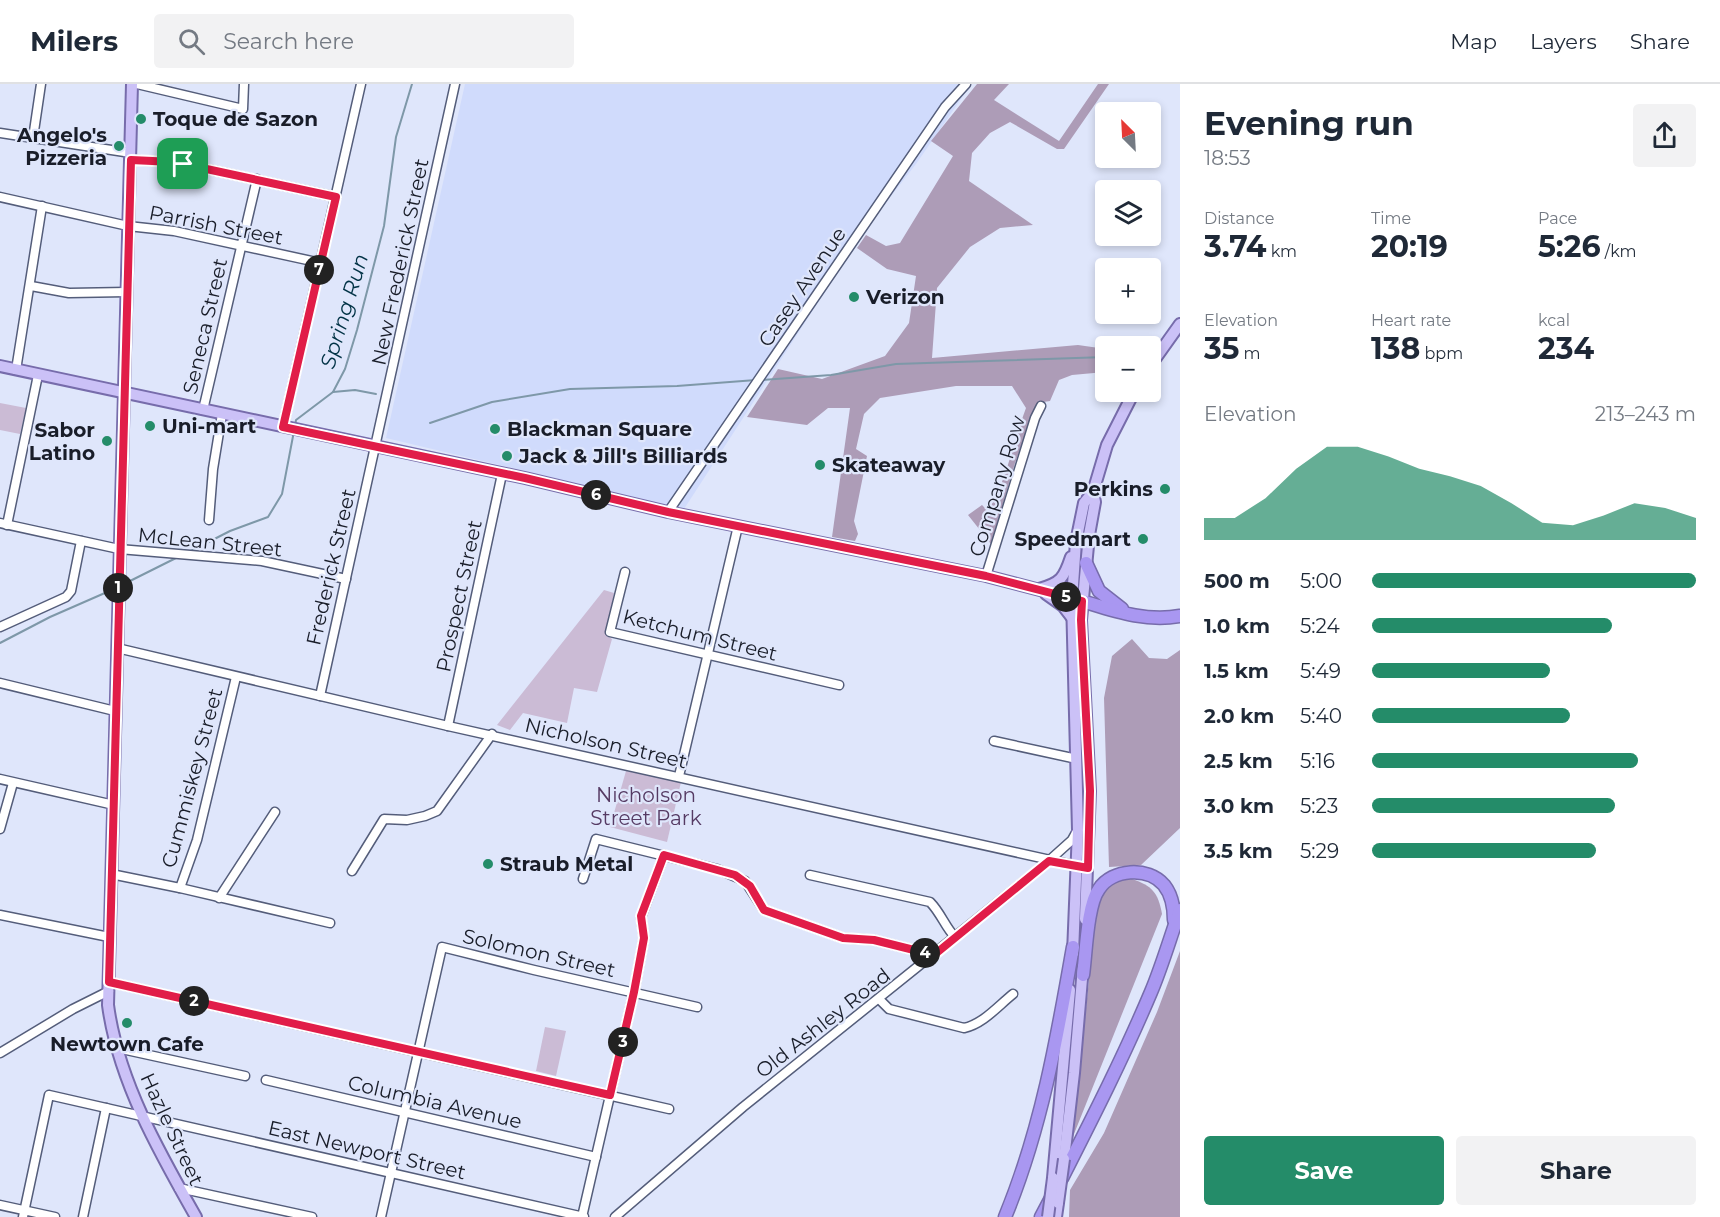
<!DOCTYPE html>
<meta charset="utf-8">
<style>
body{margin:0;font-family:Montserrat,sans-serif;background:#f2f2f3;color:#1f2937;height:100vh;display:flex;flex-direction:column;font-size:22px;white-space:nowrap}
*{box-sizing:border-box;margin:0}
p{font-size:20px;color:#747a83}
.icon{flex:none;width:33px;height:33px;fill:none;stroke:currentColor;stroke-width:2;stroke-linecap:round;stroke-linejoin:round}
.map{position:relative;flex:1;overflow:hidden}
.sheet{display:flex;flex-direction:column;background:#fff;width:540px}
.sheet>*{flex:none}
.needle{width:39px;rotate:336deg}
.fabs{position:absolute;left:1095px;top:18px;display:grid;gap:12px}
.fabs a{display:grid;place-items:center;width:66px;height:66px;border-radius:6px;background:#fff;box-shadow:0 3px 9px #0003;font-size:30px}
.pin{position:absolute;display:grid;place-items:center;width:51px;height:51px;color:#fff;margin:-26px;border-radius:12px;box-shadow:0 3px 9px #0006}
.km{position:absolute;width:30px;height:30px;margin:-15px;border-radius:50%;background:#222;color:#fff;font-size:16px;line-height:30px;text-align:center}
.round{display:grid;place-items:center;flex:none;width:63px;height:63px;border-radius:6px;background:#f2f2f3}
.overview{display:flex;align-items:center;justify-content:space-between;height:102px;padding:0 24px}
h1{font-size:33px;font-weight:700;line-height:45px}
.metrics{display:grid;grid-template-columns:repeat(3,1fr);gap:9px;height:102px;padding:6px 24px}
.metrics div{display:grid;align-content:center}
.metrics b{font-size:30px;font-weight:700}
.metrics small{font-size:16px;font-weight:400}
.metrics p{font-size:16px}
.chart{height:168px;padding:12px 24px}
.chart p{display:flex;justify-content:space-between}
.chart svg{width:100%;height:108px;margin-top:6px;fill:#248c69;opacity:.7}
.button{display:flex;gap:12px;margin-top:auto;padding:12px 24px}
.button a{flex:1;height:69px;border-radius:6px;background:#248c69;color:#fff;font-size:24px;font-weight:700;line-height:69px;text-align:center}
.button a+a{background:#f2f2f3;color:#1f2937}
ul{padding:0 24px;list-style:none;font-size:20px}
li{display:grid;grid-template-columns:96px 72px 1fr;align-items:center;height:45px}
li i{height:15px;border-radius:8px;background:#248c69}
header{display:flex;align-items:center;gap:36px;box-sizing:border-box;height:84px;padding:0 30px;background:#fff;border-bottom:2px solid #e0e1e3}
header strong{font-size:28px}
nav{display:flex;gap:33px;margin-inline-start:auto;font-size:21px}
.search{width:420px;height:54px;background:#f2f2f3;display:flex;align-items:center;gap:15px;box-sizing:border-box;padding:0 21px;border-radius:6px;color:#747a83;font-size:22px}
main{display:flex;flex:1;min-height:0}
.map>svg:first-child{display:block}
.built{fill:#d0dbfc}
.green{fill:#cbbbd5}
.forest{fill:#ad9cb7}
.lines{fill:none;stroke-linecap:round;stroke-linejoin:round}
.stream{stroke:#7e98a8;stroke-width:2}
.minor-casing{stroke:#545d7a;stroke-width:11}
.major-casing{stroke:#776cab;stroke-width:14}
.highway-casing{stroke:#776cab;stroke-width:15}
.minor{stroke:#fff;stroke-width:8}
.major{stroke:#cbc1f7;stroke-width:10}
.highway{stroke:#a997f1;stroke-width:12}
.major-bridge-casing{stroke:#776cab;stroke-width:14;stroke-linecap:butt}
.major-bridge{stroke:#cbc1f7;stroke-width:10}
.route-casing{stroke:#fff;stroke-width:12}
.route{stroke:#e11d48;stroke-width:8}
.poi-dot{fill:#248c69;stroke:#dfe6fb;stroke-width:2}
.labels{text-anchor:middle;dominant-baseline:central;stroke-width:4.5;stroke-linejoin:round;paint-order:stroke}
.poi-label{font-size:20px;font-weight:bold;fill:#191d29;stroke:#dfe6fb;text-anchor:start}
.street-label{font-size:20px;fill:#191d29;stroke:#dfe6fb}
.park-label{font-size:20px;fill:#553a63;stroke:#dfe6fb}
.water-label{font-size:21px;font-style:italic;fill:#003245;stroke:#dfe6fb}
</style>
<header>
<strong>Milers</strong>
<div class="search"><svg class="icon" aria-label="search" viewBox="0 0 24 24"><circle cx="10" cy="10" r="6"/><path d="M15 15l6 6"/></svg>Search here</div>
<nav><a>Map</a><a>Layers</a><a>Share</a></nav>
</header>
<main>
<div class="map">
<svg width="1180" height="1133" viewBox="0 0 1180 1133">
<rect width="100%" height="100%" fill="#dfe6fb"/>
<polygon class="built" points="465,0 965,0 970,2 916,80 867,143 684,425 386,354"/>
<g class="green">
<polygon points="0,319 26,324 20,350 0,346"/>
<polygon points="604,506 614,509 606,551 612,555 597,608 574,604 567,639 523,629 510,646 497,641"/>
<polygon points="626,687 681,698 667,758 610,743"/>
<polygon points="545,943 566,947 556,992 536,987"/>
</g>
<g class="forest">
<path d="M977,0H1009L994,16L1059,57L1098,0H1109L1064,65H1057L1010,38L990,49L972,69L969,97L1033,141L1000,144L970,163L937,204L932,274L1078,261L1106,265L1105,288L1072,291L1059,296L1050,317L1037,319L1015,379L991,460L968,431L982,421L988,427C1007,396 1013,358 1026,324L1012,302H956L880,314L864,330L856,365L867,372L854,437L858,450L855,457L832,453L850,324H828L807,341L747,333L778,285L822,295L885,272L909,239L916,192L887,185L857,164L866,151L886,162L900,159L953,72L931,57Z"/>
<polygon points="1132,555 1149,574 1167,575 1180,566 1180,744 1141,781 1109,783 1104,614 1112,572"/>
<path d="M1132,795C1152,802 1158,808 1162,830L1072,1055L1097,821C1106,800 1110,797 1132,795Z"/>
<polygon points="1180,867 1180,1133 1069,1133 1070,1106 1104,1049 1157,928"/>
</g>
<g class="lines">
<g class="stream">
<polyline points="762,296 831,291 896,280 1106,273"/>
<polyline points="333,308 355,306 376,310"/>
<polyline points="430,339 492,318 570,305 677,302 756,296"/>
<polyline points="295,342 296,336 333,308 345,285 357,246 384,142 396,53 412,0"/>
<polyline points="189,468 230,447 268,433 282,410 294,347"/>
<polyline points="122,501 178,473"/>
<polyline points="0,559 50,533 114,505"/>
</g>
<g class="minor-casing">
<g id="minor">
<polyline points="137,0 243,25 244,0"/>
<polyline points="0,49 131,69"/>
<polyline points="33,54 41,0"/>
<polyline points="131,76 174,78 336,113"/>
<polyline points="0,113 128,142 174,147 321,179"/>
<polyline points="31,202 69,209 127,208"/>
<polyline points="16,286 42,122"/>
<polyline points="203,326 257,95"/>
<polyline points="283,343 361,0"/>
<polyline points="668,428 945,23 966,0"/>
<polyline points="209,436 213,385 222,330"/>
<polyline points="0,439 119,465 262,477 346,495"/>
<polyline points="7,441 38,291"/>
<polyline points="625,488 610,548 839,601"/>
<polyline points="986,492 1035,334 1041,322"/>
<polyline points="0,543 66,513 71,507 81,457"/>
<polyline points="117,564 448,642 1082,783"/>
<polyline points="0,599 115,627"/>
<polyline points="320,612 455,0"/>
<polyline points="448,642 502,390"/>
<polyline points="994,657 1077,675"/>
<polyline points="679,692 738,442"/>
<polyline points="0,695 114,721"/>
<polyline points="0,745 13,699"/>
<polyline points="352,787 384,735 407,736 425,732 437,727 492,650"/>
<polyline points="111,790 180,804 330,839"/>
<path d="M810,791L930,818C941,829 945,843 955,853"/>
<polyline points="583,795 596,755 717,785 745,797 764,826 843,854 874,856 934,871"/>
<polyline points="180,804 197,756 236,593"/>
<polyline points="219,814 275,728"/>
<polyline points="0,831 109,853"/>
<polyline points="109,898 669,1025"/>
<path d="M879,915L889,925L964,944C983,940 998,922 1013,910"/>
<polyline points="117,964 245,992"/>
<polyline points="0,969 73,925 109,907"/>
<polyline points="266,996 596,1073"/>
<polyline points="179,1104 312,1133"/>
<polyline points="0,1121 55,1133"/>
<polyline points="23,1133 49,1011 584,1133"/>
<polyline points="83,1133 106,1024"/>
<polyline points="381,1133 442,863 534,886 697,923"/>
<polyline points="582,1133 635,903 644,854 641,833 664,771"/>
<polyline points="615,1133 743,1023 1043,782 1072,756 1077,747"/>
</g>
</g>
<g class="major-casing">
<g id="major">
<path d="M132,0L108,921C118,996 159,1068 196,1133"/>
<polyline points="0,282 525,394 668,428 986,492 1082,517"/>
<polyline points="1150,282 1180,240"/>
<path d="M1039,505C1061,499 1064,494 1071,473"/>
<polyline points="1046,510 1063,522 1073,535"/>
<polyline points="1085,835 1090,707 1081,536 1089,451 1095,418 1093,408"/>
<polyline points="1073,869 1078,746 1072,515 1076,458 1084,419 1093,408 1107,361 1134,308"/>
<polyline points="1064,1075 1074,989 1083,883"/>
<polyline points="1053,1094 1070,906"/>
<polyline points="1056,1133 1058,1119"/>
</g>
</g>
<g class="highway-casing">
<g id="highway">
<polyline points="1086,479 1099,507 1122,525"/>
<path d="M1082,517C1115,527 1145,538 1180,532"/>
<path d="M1083,891C1086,870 1087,821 1099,805C1112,785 1148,782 1164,801C1172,811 1174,824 1174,836"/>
<path d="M1062,1094C1093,1033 1124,972 1151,908C1162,882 1170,854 1180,826"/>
<path d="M1005,1133C1041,1046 1057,955 1073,863"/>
<polyline points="1041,1133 1051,1114"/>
</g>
</g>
<use href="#minor" class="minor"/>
<use href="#major" class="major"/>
<use href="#highway" class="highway"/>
<g class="major-bridge-casing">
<g id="major-bridge">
<polyline points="1058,1119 1064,1075"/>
<polyline points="1048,1133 1053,1094"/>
</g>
</g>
<use href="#major-bridge" class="major-bridge"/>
</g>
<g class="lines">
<g class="route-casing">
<polygon id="route" points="131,76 174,78 336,113 283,343 525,394 668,428 986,492 1082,517 1081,536 1090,707 1088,784 1049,777 934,871 874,856 843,854 764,826 750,802 735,791 664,771 641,832 644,854 634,908 610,1011 109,898"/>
</g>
<use href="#route" class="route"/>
</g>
<g class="poi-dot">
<circle cx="141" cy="35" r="6"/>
<circle cx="119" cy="62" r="6"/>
<circle cx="854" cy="213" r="6"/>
<circle cx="150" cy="342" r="6"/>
<circle cx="495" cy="345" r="6"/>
<circle cx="107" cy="357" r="6"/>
<circle cx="507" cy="372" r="6"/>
<circle cx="820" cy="381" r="6"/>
<circle cx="1165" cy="405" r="6"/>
<circle cx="1143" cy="455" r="6"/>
<circle cx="488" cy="780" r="6"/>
<circle cx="127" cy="939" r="6"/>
</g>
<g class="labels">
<g class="poi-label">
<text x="153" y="35">Toque de Sazon</text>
<text x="107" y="51" text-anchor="end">Angelo's<tspan x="107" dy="23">Pizzeria</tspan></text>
<text x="866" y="213">Verizon</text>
<text x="162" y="342">Uni-mart</text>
<text x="507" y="345">Blackman Square</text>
<text x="95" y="346" text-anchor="end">Sabor<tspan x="95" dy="23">Latino</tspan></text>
<text x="519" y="372">Jack &amp; Jill's Billiards</text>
<text x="832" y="381">Skateaway</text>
<text x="1153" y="405" text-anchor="end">Perkins</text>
<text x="1131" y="455" text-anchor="end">Speedmart</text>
<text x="500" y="780">Straub Metal</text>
<text x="127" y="960" text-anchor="middle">Newtown Cafe</text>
</g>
<g class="street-label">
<text transform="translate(216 141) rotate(11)">Parrish Street</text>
<text transform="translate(400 178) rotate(-78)">New Frederick Street</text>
<text transform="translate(802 203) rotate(-56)">Casey Avenue</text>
<text transform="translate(205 242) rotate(-77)">Seneca Street</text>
<text transform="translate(997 402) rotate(-73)">Company Row</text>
<text transform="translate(210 458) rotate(6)">McLean Street</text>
<text transform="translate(331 483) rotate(-77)">Frederick Street</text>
<text transform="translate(459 512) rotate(-78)">Prospect Street</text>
<text transform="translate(700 551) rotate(14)">Ketchum Street</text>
<text transform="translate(606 659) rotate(13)">Nicholson Street</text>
<text transform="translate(192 694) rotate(-75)">Cummiskey Street</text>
<text transform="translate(539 869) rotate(13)">Solomon Street</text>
<text transform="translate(823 939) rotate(-38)">Old Ashley Road</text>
<text transform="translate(435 1018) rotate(13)">Columbia Avenue</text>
<text transform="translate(172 1045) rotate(65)">Hazle Street</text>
<text transform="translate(367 1066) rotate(13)">East Newport Street</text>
</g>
<g class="park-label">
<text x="646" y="711">Nicholson<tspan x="646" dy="23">Street Park</tspan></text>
</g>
<g class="water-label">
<text transform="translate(344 227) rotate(-73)">Spring Run</text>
</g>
</g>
</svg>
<div class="fabs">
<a><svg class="needle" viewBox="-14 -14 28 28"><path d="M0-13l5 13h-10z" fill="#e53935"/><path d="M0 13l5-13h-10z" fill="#747a83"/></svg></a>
<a><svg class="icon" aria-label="layers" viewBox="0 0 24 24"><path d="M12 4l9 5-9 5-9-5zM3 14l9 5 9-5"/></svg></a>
<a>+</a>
<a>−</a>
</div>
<div class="pin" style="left:183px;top:80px;background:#1e9e55"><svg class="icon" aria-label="arrive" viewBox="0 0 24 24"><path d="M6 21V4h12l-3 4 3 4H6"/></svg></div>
<b class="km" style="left:118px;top:504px">1</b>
<b class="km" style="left:194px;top:917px">2</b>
<b class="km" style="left:623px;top:958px">3</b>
<b class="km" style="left:925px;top:869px">4</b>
<b class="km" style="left:1066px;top:513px">5</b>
<b class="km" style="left:596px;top:411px">6</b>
<b class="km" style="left:319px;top:186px">7</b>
</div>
<section class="sheet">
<div class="overview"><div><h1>Evening run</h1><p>18:53</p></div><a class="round"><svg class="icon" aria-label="share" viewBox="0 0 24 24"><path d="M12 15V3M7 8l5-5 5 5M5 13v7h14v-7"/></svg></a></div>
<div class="metrics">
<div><p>Distance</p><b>3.74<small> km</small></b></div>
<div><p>Time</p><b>20:19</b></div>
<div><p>Pace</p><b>5:26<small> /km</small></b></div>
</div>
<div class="metrics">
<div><p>Elevation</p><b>35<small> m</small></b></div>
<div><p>Heart rate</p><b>138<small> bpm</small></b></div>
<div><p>kcal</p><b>234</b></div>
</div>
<div class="chart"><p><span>Elevation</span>213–243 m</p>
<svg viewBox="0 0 160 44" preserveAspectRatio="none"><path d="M0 44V35L10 35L20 27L30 15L40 6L50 6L60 10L70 15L80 18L90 22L100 29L110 37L120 38L130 34L140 29L150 31L160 35V44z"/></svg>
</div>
<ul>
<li><b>500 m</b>5:00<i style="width:100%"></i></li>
<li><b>1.0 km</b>5:24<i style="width:74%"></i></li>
<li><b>1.5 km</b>5:49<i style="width:55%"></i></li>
<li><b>2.0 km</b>5:40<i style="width:61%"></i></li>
<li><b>2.5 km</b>5:16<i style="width:82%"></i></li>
<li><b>3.0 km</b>5:23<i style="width:75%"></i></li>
<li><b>3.5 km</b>5:29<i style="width:69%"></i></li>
</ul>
<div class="button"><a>Save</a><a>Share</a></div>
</section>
</main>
